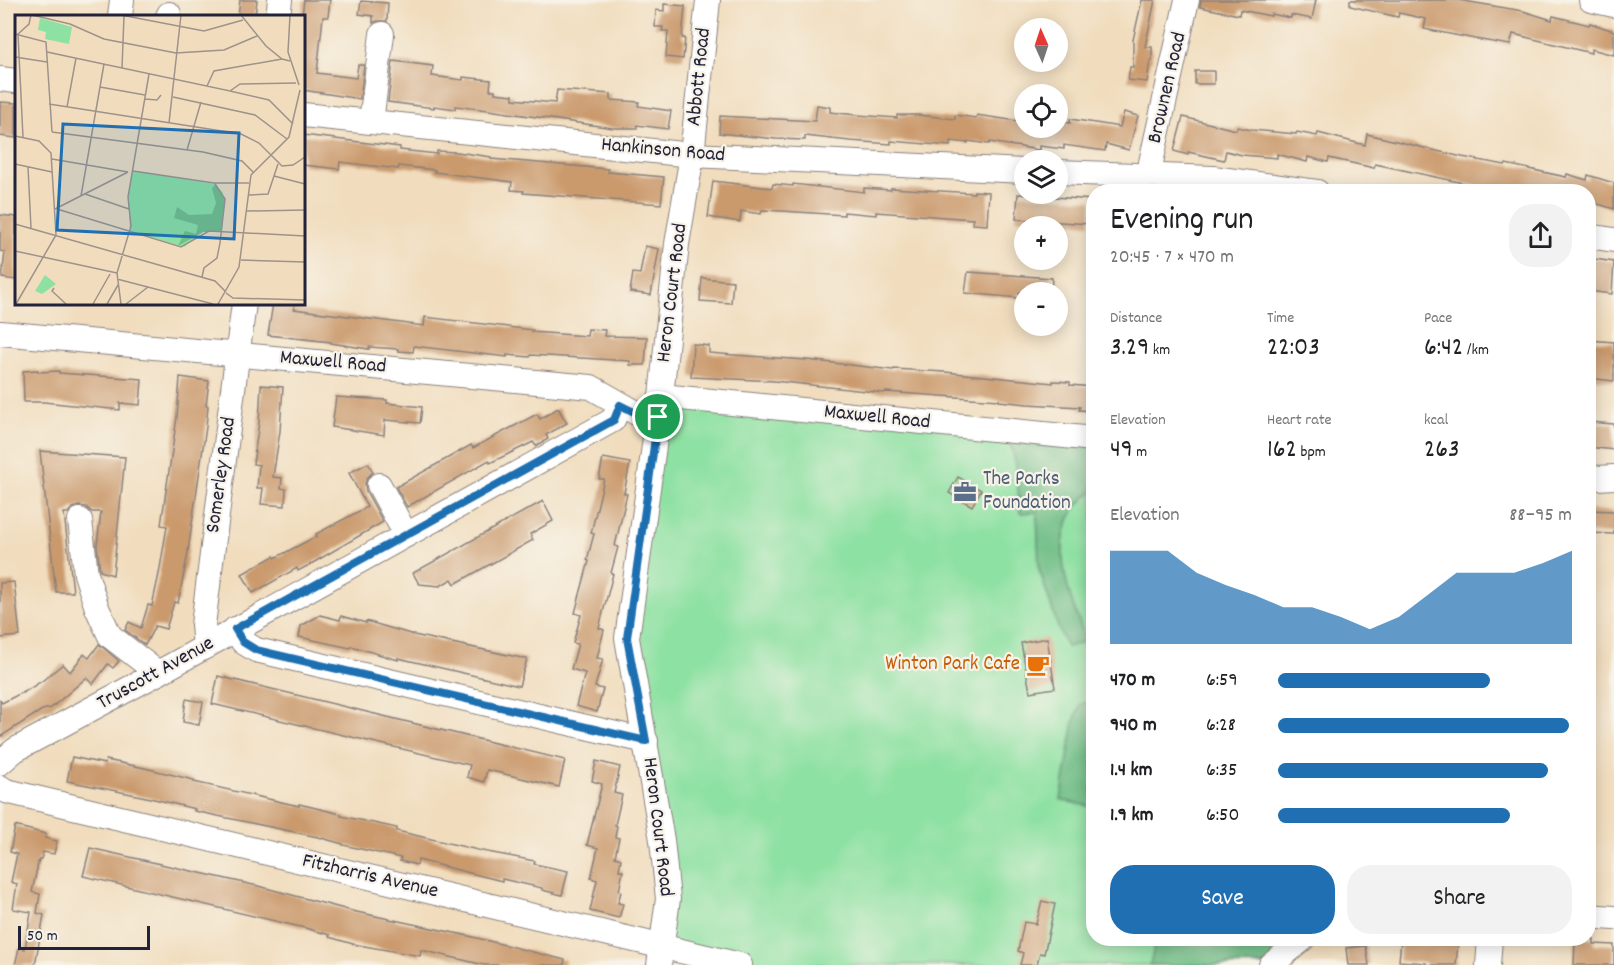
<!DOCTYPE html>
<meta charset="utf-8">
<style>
body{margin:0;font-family:Dekko,sans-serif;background:#f2f2f2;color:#202124;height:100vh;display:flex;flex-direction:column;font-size:22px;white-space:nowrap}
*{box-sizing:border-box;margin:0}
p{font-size:20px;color:#757577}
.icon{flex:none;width:33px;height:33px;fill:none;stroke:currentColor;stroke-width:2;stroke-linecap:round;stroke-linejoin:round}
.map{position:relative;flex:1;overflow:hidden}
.drawer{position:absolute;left:1086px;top:184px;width:510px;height:762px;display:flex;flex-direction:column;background:#fff;border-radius:24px;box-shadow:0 3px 15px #0003}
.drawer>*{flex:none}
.needle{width:39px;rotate:357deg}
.controls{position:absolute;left:1014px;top:18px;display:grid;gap:12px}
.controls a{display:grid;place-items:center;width:54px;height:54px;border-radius:50%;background:#fff;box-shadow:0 3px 15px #0003;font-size:30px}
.scale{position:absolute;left:18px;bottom:15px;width:132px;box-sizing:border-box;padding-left:6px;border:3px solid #22223b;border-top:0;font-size:16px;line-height:21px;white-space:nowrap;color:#22223b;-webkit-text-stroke:4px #f7f3e8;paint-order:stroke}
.pin{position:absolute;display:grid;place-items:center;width:51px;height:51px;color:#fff;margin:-26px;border:3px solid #fff;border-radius:50%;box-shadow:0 2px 6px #0007}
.round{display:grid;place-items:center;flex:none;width:63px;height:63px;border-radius:24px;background:#f2f2f2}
.headline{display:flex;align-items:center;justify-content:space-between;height:102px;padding:0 24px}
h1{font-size:33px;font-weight:600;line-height:45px}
.figures{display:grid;grid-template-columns:repeat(3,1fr);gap:9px;height:102px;padding:6px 24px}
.figures div{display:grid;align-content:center}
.figures b{font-size:26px;font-weight:600}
.figures small{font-size:16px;font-weight:400}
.figures p{font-size:16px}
.chart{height:168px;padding:12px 24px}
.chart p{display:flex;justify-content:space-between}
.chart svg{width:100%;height:108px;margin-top:6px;fill:#1f6fb2;opacity:.7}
.cta{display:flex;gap:12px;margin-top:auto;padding:12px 24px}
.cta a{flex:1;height:69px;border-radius:24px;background:#1f6fb2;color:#fff;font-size:24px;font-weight:600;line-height:69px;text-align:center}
.cta a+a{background:#f2f2f2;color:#202124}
ul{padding:0 24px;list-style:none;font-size:20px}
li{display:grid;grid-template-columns:96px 72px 1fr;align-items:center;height:45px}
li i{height:15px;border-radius:8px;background:#1f6fb2}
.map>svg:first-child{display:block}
.green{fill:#8de1a2;stroke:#58826e;stroke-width:1.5}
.forest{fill:#72bf88;stroke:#4a7062;stroke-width:1.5}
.building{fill:#ca9a6d}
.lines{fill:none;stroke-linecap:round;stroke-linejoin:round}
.minor-casing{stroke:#8a807c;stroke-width:26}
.minor{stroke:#fff;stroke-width:24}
.route-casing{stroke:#fff;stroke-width:12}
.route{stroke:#1f6fb2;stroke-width:8}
.labels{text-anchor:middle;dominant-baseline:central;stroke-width:4.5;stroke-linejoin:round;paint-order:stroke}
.street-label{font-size:21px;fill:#22223b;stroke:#f7f3e8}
.service-label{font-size:21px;fill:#4e5e75;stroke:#f7f3e8;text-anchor:start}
.food-label{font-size:21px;fill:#c56008;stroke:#f7f3e8;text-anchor:end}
.inset-road{fill:none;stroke:#9e928a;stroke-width:1.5}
.view{fill:#1f6fb2;fill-opacity:0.15;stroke:#1f6fb2;stroke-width:3}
.inset-edge{fill:none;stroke:#22223b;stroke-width:3}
</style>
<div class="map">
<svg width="1614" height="965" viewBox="0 0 1614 965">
<rect width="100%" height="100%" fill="#f7f3e8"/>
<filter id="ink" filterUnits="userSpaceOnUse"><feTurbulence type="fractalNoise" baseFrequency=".0167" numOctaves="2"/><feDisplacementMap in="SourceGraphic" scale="12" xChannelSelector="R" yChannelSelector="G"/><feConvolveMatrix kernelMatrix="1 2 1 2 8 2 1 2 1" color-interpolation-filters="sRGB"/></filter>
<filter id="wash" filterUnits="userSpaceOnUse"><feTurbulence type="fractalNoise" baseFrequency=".008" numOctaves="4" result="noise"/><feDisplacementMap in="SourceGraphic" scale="24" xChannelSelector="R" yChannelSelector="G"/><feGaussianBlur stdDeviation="1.35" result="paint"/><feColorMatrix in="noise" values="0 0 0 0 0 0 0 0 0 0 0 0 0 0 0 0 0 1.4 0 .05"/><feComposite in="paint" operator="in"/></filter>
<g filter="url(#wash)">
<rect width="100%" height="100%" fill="#f1ddbe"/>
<polygon class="green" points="661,396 1093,441 1094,939 1305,939 1272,965 740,965 663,946 627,638"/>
<g class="forest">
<path d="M1007,431L1093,439V491C1041,530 1068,591 1086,641L1067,647L1059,630L1039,569L1037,512L1020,513L1016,465Z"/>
<polygon points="1090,700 1094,701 1093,807 1061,800 1074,722 1080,705"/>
<polygon points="1156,939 1303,939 1271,965 1150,965"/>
</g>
<g id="blocks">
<g class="building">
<polygon points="240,0 257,0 255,16 238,16"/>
<polygon points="304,0 330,0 328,17 323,17 317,73 356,78 358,65 364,65 360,99 303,90 302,16"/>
<polygon points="1142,0 1155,0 1145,47 1152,47 1152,61 1150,61 1147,82 1128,80 1130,67 1133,67 1133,40"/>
<polygon points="1201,0 1316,0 1312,19 1291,15 1291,18 1271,14 1271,16 1240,10 1239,15 1200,7"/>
<polygon points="1350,0 1458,0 1523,11 1552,20 1553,16 1589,25 1590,23 1614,31 1614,55 1591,49 1591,53 1513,34 1510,45 1475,39 1424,29 1426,19 1399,13 1398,17 1350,6"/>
<polygon points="361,1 388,3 387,21 377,21 373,23 373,16 359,14"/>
<polygon points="664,4 685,6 682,38 685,38 683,59 666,57 668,31 662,31 663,27 655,27 656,10 664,11"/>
<polygon points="393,61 433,66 432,76 463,80 463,77 491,80 490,90 495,90 495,93 513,95 513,99 555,103 557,90 611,94 611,100 639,102 638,106 671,111 668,129 637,125 637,128 613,128 488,110 455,106 455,109 434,106 434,108 388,102"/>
<rect x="1195" y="71" width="19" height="13"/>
<polygon points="0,102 16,103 16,138 0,136"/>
<polygon points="817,105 830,107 830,112 857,115 897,118 897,115 918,115 955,119 955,115 976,118 977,115 1024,122 1024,128 1058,128 1058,121 1070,123 1070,119 1120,127 1124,112 1138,116 1129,150 1106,144 1105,151 1064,145 1064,149 1039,146 1039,150 990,142 989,144 968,141 968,143 951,141 950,146 891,141 891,144 850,141 805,136 805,140 776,139 719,133 720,116 815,121"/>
<polygon points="1183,117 1236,130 1237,127 1252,130 1296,134 1297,132 1317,136 1318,133 1365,145 1367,134 1462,157 1505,165 1506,164 1566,177 1567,174 1587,180 1588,175 1614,183 1614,209 1588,201 1588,192 1505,192 1375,164 1374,168 1329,158 1328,162 1308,157 1307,162 1277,154 1277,158 1242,155 1226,151 1224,160 1188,152 1188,155 1174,151"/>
<polygon points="303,135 400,147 400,150 437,154 437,151 457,152 491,157 491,159 608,169 608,172 664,177 661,204 523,193 524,191 511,190 512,182 434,172 435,170 399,166 398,169 340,162 339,169 303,165"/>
<polygon points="713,181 772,188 773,184 793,186 793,184 864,192 864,188 891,190 891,188 974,193 974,191 989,192 987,225 972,224 973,219 876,212 876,215 844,212 844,215 782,211 762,210 761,214 741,211 740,222 708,217"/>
<polygon points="1018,194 1092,200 1090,224 1016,219"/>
<polygon points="0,215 16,217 16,280 2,278 5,252 0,251"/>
<polygon points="645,246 659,249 651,295 630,292 633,273 640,274"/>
<polygon points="1588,258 1614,262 1612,294 1588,291"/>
<polygon points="968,272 1052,278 1051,292 1019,292 1019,298 965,293"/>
<polygon points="702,278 733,281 731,303 700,301"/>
<polygon points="273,303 295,303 294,309 424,326 425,317 533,330 532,332 587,336 588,329 605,330 604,336 647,337 645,365 630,365 630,361 531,355 530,357 507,355 507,357 414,346 413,352 398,351 398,349 369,347 369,349 331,343 331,342 268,335"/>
<polygon points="1588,340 1614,342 1614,381 1588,378"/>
<polygon points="693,344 709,346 709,353 734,355 807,360 893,370 894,369 945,372 1053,383 1053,381 1070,382 1070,385 1094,387 1094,411 1079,410 1080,407 1027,404 999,401 999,400 885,392 884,393 774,381 691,377"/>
<polygon points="38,370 38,372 59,371 59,373 142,379 140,405 120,403 120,410 44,402 24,402 23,371"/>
<polygon points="180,377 209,381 206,405 208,406 206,427 187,558 178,603 174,602 166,629 155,626 145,645 125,630 129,622 141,628 148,605 152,606 159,574 167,526 161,525 177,417"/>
<polygon points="261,385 283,387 280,431 273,477 282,478 281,488 286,489 285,506 261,504 263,488 257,488 259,465 253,464 259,422"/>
<polygon points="336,397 387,400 387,403 422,407 420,423 385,420 384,435 332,427"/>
<polygon points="558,408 567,423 546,435 548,439 536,446 533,442 490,463 489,460 407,507 396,487 471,445 473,448 537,414 540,419"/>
<polygon points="1588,422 1614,424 1614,450 1588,447"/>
<polygon points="40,451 125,457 113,575 100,571 97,545 101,512 92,512 86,507 79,506 72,508 68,513 64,513 73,592 56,592"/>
<polygon points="603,458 630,463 624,493 627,494 615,546 618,547 611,573 613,574 599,628 604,630 597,658 603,659 595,687 603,689 597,712 576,706 585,673 571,669 578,644 573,643 581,615 575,613 589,561 587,560 594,534 591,533 604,479 599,479"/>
<polygon points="368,463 373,472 367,478 365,484 366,491 383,522 311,564 298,571 297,568 253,593 242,574 274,556 275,558 317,536 316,534 367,507 349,473"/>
<polygon points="958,477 981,490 972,506 949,493"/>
<polygon points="543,501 553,521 530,534 533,540 455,584 452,579 440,586 419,584 413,573"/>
<polygon points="1588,510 1614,511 1614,534 1588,533"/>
<polygon points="14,582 20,636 0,638 0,583"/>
<polygon points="320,615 340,620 341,616 366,623 366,621 414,635 527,659 519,686 398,658 398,660 351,646 350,648 299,637 301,626"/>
<polygon points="1047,638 1055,688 1030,692 1021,643"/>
<polygon points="99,644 119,661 113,668 108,664 93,684 86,678 51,708 42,710 0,737 0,700 2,703 23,692 23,693 42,681 63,664 70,672 84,654 89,658"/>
<polygon points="218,676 565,760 559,787 487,770 484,782 467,777 470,765 212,704"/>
<polygon points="186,699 203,702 199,725 183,722"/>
<polygon points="72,757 105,764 106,760 145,768 194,780 194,782 299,806 299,804 316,808 341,814 341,816 397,828 397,831 482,851 535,861 534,864 568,871 562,895 542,890 542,888 502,879 502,881 418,860 417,865 400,861 401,858 343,845 343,844 318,837 194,811 195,809 146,797 67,781"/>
<polygon points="596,761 620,767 614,793 622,795 615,825 617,826 615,837 619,838 615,857 621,859 619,870 623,871 619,891 621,892 618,903 623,904 619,918 590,911 597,880 591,878 598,848 587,845 602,784 592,781"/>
<polygon points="15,826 46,834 45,838 57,841 54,854 43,852 41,859 39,859 32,892 40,894 37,913 44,915 35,965 15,965 19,948 25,949 31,912 13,909 17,884 11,882 17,854 10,852"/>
<polygon points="90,848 262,887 352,911 469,936 565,960 564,965 484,965 421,950 420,956 353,944 329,937 330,935 305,928 83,876"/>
<polygon points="1042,901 1055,904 1044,954 1040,953 1037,965 1020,965 1023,953 1018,951 1024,922 1036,924"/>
<polygon points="1401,939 1458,942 1456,965 1426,965 1426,963 1399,961"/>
<polygon points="1575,939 1594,939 1594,944 1614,945 1614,965 1574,965"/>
<polygon points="1366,946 1369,965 1348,965 1346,948"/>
</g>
</g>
</g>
<g filter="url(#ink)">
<use href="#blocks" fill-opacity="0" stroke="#8a807c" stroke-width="1.5"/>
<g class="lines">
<g class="minor-casing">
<g id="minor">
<polyline points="1591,0 1614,5"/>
<polyline points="120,16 122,0"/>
<polyline points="168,16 169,14"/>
<polyline points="278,16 280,0"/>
<polyline points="0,79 16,81"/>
<polyline points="303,115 692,155 1024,171"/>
<polyline points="371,122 382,34"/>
<polyline points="1058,172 1213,178 1317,192"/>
<polyline points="1148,176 1187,0"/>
<polyline points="1588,236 1614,240"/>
<polyline points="0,333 591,387 640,415 658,417"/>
<polyline points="661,396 1094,439"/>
<polyline points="1588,475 1597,478 1614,477"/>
<polyline points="379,485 406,535"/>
<polyline points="80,520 86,574 97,608 110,636 158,673"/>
<polyline points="235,629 243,642 256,650 646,741"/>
<polyline points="205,647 203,625 244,303"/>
<polyline points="0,763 15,750 158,673 613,420 620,405"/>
<polyline points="0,787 6,791 740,965"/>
<polyline points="1588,916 1614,918"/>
<polyline points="659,965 668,899 662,840 627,638 661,396 677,244 692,155 708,0"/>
<polyline points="1271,965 1303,939"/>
<polyline points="1488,965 1490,939"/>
</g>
</g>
<use href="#minor" class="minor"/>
</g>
</g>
<g class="lines" filter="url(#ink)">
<g class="route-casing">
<polygon id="route" points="620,405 640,415 658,417 627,638 646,741 256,650 243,642 235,629 614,420"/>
</g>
<use href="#route" class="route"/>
</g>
<defs>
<g id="office-bare" transform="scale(1.8)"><path d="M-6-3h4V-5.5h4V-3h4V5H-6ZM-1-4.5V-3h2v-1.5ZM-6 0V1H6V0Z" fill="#5c6f8a" stroke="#f7f3e8" stroke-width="2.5" paint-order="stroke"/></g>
<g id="cafe-bare" transform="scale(1.8)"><path d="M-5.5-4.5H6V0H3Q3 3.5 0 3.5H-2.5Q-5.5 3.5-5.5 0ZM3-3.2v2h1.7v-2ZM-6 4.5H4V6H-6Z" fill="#e8710a" stroke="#f7f3e8" stroke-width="2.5" paint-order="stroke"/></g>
</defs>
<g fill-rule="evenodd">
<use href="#office-bare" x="965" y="492"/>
<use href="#cafe-bare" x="1038" y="665"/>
</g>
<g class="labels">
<g class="street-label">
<text transform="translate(700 77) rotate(-84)">Abbott Road</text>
<text transform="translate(1168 88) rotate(-77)">Brownen Road</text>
<text transform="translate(663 151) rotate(5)">Hankinson Road</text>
<text transform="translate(673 293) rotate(-83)">Heron Court Road</text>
<text transform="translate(333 363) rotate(5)">Maxwell Road</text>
<text transform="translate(877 418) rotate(6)">Maxwell Road</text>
<text transform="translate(222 475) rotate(-82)">Somerley Road</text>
<text transform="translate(156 674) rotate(-29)">Truscott Avenue</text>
<text transform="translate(657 827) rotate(83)">Heron Court Road</text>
<text transform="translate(370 877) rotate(13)">Fitzharris Avenue</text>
</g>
<g class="service-label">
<text x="983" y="480">The Parks<tspan x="983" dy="24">Foundation</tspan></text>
</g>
<g class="food-label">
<text x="1020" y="665">Winton Park Cafe</text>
</g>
</g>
<g transform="translate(15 15)">
<rect width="290" height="290" fill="#f1ddbe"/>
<path d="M25,3L57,12L54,29L30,24L31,17L23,15ZM118,156L200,169L208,178L200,216L188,217L169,232L115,216L113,182ZM30,260L41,269L27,279L20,276Z" fill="#8de1a2"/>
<path d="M201,169L210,184L206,217H188L163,231L170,216L181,219L183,210L159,203L162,192L174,200L197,199L201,188L197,173Z" fill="#72bf88"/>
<path class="inset-road" d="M17,0L55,9L89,24L161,38L209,35L242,21M106,0L189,16L228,5M226,0L251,31L267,44L275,46M275,0L273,37L284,70M0,19L31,27L37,117M32,37L215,76L225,69L281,68M0,42L32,47M107,53L109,1M192,71L199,56L267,44M85,72L130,80M215,76L254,85L278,109M158,82L240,100L272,124M130,84L142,85L146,80M34,89L226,119L244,128L267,151L278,150L290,142M52,92L61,43M154,108L166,0M37,117L188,137L227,146L238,157M0,121L24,126L36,138L41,220L1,289M8,122L3,19L14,9L16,0M172,135L186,87M37,144L113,157M0,149L37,157M13,152L16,213M118,156L199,168H234M259,161L290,169M70,179L114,194M234,180L253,179L263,149M66,181L89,49M40,194L113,157M42,194L166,232L194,216L290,221M232,196L290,195M0,209L200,266L211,277M0,236L102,258M226,245L290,247M187,262L189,253L202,243L205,228L210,184L200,169M102,264L198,289M39,273L37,276L51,289M211,278L218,283L290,285M78,289L95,259M92,289L103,270M106,289L102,258L116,211L113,182L134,59M111,289L133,272M203,289L224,252L236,160L274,122L285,75"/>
<path class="view" d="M48,109L224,118L219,224L42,215Z"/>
<rect width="290" height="290" class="inset-edge"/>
</g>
</svg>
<div class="controls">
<a><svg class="needle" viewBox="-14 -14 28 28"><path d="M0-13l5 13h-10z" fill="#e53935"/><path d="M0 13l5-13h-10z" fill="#757577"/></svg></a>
<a><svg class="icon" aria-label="locate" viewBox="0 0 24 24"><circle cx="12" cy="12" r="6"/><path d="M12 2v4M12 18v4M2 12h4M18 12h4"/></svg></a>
<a><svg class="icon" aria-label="layers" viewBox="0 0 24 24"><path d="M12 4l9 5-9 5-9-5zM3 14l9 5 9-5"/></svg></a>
<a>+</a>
<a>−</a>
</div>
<div class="scale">50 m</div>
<div class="pin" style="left:658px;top:417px;background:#1e9e55"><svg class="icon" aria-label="arrive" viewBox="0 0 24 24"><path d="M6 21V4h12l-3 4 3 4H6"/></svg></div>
<section class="drawer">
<div class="headline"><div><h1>Evening run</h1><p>20:45 · 7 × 470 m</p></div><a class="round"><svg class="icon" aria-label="share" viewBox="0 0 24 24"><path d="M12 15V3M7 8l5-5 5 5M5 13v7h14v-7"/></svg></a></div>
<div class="figures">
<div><p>Distance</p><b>3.29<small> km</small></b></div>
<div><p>Time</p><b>22:03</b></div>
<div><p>Pace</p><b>6:42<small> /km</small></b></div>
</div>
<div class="figures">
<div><p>Elevation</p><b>49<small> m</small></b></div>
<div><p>Heart rate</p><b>162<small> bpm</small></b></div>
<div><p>kcal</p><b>263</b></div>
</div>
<div class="chart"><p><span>Elevation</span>88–95 m</p>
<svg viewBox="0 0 160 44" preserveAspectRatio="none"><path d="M0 44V6L10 6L20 6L30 15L40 20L50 24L60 29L70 29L80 33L90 38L100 33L110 24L120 15L130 15L140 15L150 11L160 6V44z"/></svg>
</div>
<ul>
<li><b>470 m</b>6:59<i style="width:72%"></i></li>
<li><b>940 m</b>6:28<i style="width:99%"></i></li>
<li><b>1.4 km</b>6:35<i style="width:92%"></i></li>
<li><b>1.9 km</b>6:50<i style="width:79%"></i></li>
</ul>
<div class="cta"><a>Save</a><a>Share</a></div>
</section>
</div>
